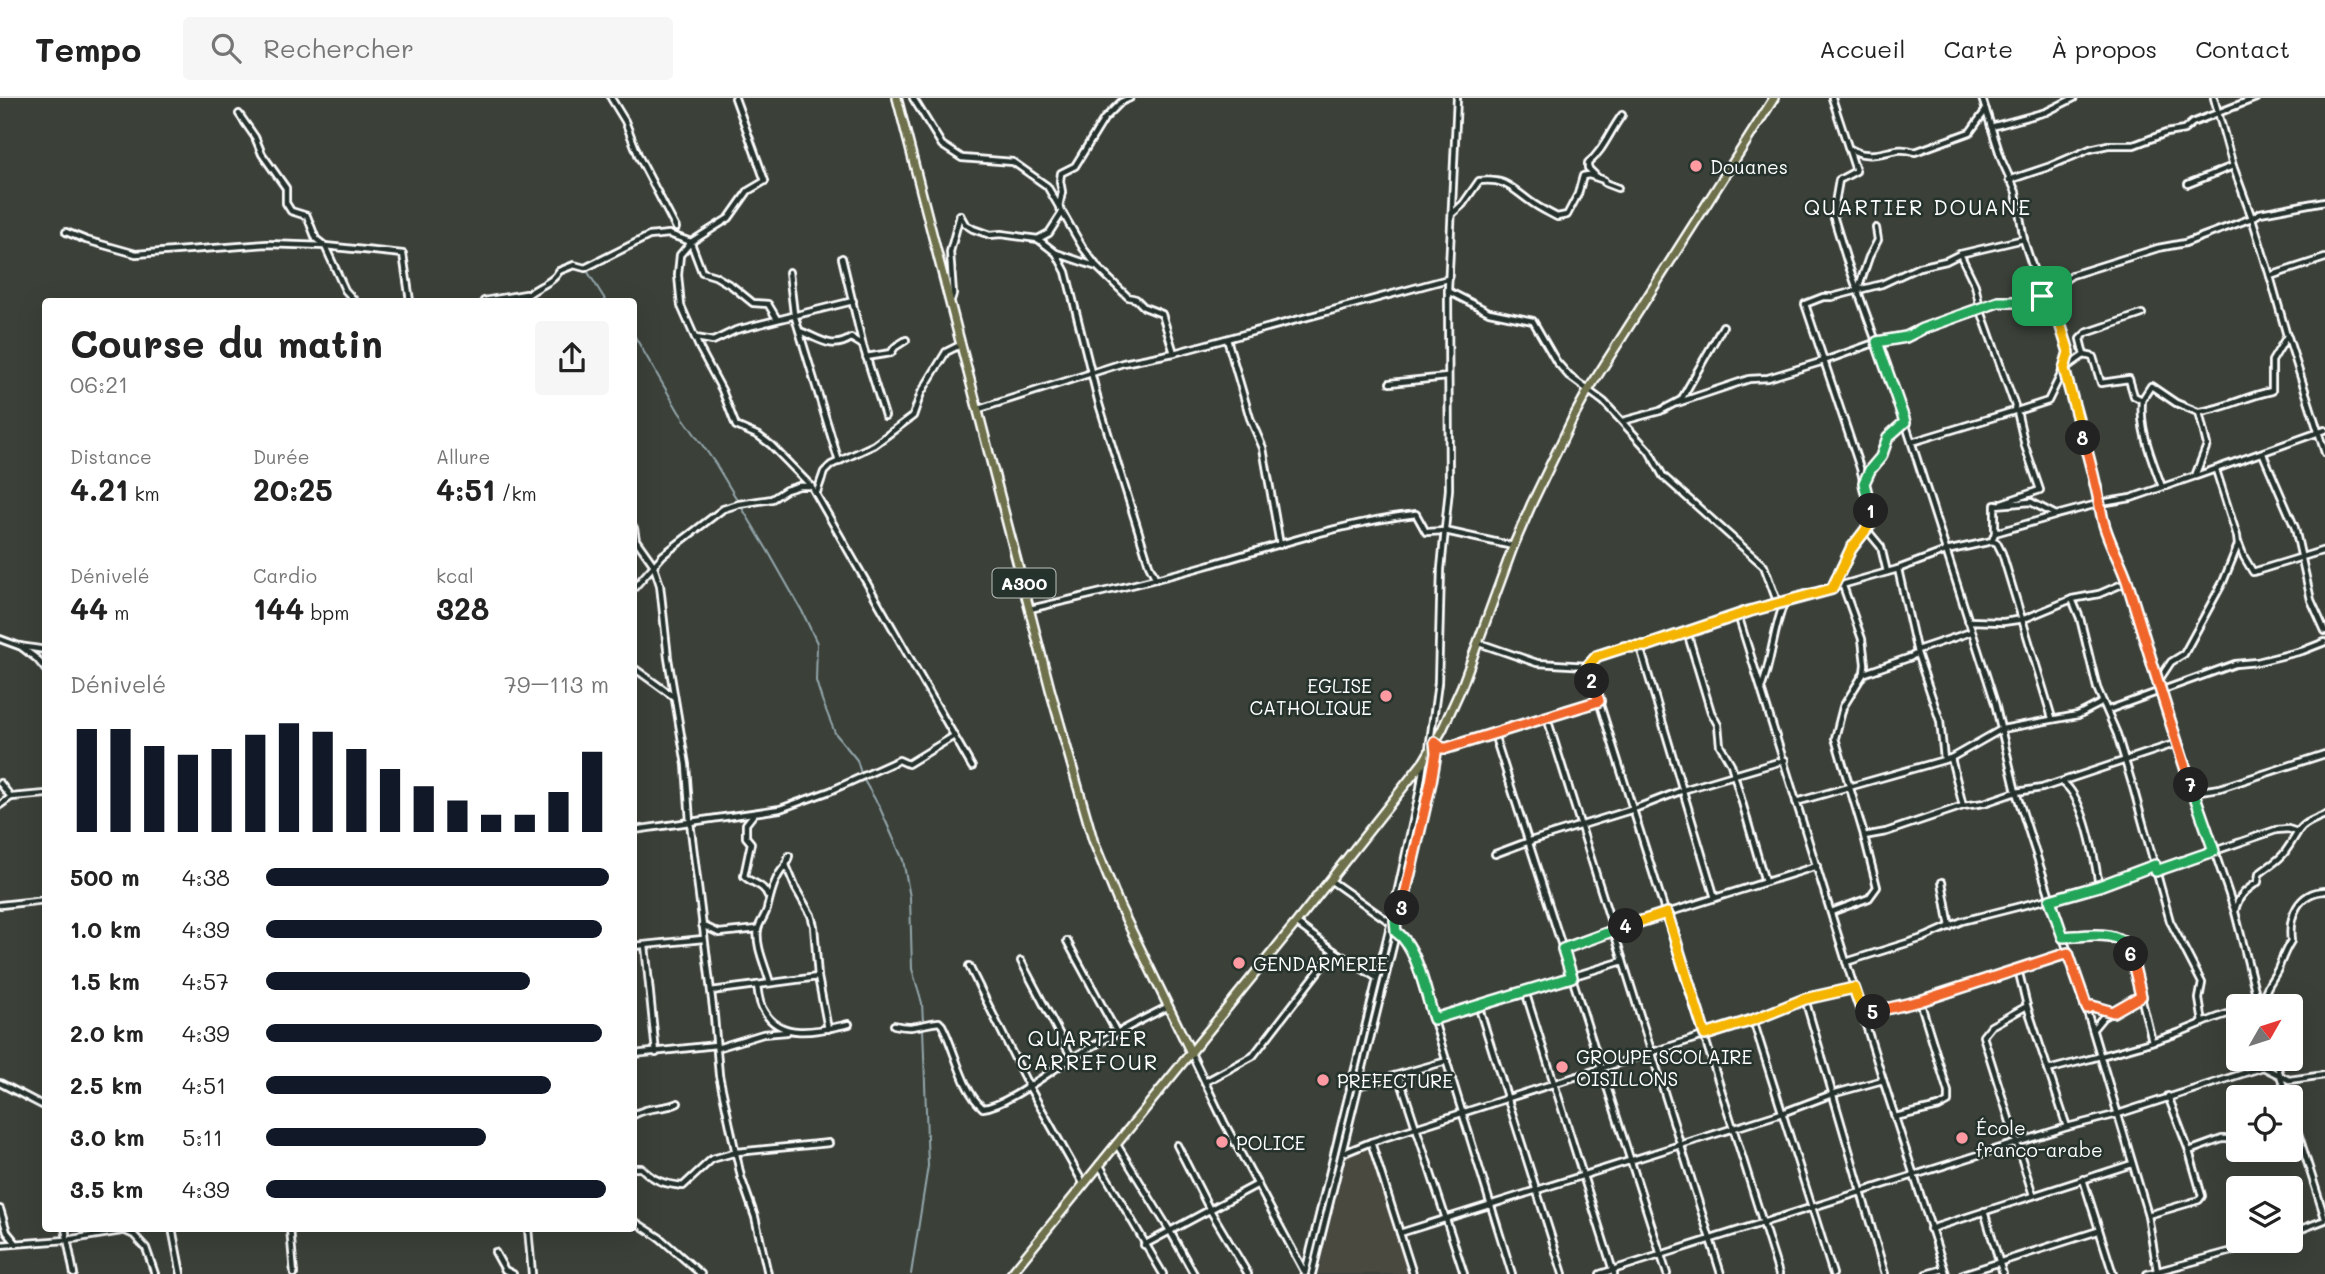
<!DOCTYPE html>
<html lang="fr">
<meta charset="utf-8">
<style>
body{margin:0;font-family:Mali,sans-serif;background:#f6f6f6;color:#222;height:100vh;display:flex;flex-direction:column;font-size:26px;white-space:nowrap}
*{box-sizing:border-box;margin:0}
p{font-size:23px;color:#767676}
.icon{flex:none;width:38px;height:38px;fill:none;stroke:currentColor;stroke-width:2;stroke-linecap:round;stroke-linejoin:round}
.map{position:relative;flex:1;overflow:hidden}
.sheet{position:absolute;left:42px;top:200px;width:595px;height:934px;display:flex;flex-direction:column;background:#fff;border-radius:7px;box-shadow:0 7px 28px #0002}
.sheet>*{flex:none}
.needle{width:46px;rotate:51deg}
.tools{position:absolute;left:2226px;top:896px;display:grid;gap:14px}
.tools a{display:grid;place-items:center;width:77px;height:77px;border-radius:7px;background:#fff;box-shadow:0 7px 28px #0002;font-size:35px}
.pin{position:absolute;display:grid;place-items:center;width:60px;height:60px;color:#fff;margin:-30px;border-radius:14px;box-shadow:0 4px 10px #0006}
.km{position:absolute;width:35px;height:35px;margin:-18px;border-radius:50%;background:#222;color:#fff;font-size:19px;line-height:35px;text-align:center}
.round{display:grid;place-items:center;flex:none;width:74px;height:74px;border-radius:7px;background:#f6f6f6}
.overview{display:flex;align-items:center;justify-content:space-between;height:119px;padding:0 28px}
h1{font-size:38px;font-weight:800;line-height:52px}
.metrics{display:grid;grid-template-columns:repeat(3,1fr);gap:10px;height:119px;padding:7px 28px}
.metrics div{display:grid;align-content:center}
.metrics b{font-size:30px;font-weight:800}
.metrics small{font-size:19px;font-weight:400}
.metrics p{font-size:19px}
.chart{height:196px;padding:14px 28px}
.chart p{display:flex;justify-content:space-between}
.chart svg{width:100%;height:126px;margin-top:7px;stroke:#111827;stroke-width:6}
ul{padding:0 28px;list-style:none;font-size:23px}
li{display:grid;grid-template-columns:112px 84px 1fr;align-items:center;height:52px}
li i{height:18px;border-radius:9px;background:#111827}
header{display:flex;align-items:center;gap:42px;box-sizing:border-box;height:98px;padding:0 35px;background:#fff;border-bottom:2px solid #e0e0e0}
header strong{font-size:33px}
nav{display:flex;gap:38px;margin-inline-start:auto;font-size:24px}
.search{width:490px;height:63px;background:#f6f6f6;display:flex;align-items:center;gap:18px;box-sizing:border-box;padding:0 24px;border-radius:7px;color:#767676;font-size:26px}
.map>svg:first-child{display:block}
.built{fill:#494a41}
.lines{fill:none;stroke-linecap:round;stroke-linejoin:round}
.stream{stroke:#94a7ac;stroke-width:2}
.street-casing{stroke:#fff;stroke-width:10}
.highway-casing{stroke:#fff;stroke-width:12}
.street{stroke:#26332d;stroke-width:4.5}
.highway{stroke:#6e714b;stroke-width:7}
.split-1-casing{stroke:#fff;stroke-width:14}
.split-2-casing{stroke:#fff;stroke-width:14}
.split-3-casing{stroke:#fff;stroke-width:14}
.split-4-casing{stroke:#fff;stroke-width:14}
.split-5-casing{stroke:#fff;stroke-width:14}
.split-6-casing{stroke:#fff;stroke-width:14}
.split-7-casing{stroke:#fff;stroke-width:14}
.split-8-casing{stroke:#fff;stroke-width:14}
.split-9-casing{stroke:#fff;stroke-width:14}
.split-1{stroke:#22a559;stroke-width:9}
.split-2{stroke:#f5b400;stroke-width:9}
.split-3{stroke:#f0652b;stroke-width:9}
.split-4{stroke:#22a559;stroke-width:9}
.split-5{stroke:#f5b400;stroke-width:9}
.split-6{stroke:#f0652b;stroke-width:9}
.split-7{stroke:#22a559;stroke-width:9}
.split-8{stroke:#f0652b;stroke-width:9}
.split-9{stroke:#f5b400;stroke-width:9}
.poi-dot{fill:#ff9aa2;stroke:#26332d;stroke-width:2.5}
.labels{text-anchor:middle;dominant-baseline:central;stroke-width:5;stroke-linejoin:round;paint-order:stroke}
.shield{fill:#26332d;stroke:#bec2c0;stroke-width:2}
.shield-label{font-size:18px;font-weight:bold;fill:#fff}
.poi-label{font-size:19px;fill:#fff;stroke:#26332d;text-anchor:start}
.neighbourhood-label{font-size:21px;letter-spacing:2px;fill:#fff;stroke:#26332d}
</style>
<header>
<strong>Tempo</strong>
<div class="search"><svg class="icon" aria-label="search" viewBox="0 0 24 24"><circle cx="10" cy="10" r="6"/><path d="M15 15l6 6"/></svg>Rechercher</div>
<nav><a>Accueil</a><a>Carte</a><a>À propos</a><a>Contact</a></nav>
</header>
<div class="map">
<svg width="2325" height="1176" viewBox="0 0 2325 1176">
<rect width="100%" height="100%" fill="#3b4039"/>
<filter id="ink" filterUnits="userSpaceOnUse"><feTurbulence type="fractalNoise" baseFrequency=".0143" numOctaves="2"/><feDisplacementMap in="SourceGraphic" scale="14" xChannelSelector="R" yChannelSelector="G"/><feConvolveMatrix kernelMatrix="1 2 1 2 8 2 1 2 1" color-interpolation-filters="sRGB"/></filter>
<g filter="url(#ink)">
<polygon class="built" points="1368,1049 1409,1176 1318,1176 1347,1058"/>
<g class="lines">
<g class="stream">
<polyline points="586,171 606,203"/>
<polyline points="634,237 679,314 715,365 768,453 802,513 817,545 816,583 822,602 835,635 857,662 862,679 879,708 903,762 910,799 912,871 922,905 923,924"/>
<polyline points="911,1176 928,1068 923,930"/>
</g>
<g class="street-casing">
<g id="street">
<polyline points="611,0 625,23 639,59 676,130"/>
<polyline points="735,0 765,83 748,93 729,120 691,144 680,157 678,177 681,208 700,251 722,292 736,328 759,338 771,347 812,389 972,669"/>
<polyline points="913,0 942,47 962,60 1013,64 1047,88 1083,150 1096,167"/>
<polyline points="1832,0 1856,73 1839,82 1833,117 1836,127 1847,163 1905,324 1995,605 2016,694 2086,910 2148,1117 2157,1173 2160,1176"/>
<polyline points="1982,0 2002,63 2016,94 2024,143 2042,198 2057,216 2069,254 2069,260 2048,303 2017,313 2025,348 2040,392 2002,405"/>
<polyline points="239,16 255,39 262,56 286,90 286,105 291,113 307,118 316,141 325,148 345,192 355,203"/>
<polyline points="1991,29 2046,14 2074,0"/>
<path d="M1848,50C1853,52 1859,56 1864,56C1884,59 1895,47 1915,54L1970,34L1986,12"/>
<path d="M1596,78L1588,70V65C1603,53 1610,33 1622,17"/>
<polyline points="2009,82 2048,69 2090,51 2108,47 2134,47 2166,35 2184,32 2192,25 2256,0"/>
<polyline points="2188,86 2233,68"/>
<polyline points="1059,109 1062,94 1060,83 1061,75 1075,68 1104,21 1121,4 1130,0"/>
<path d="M1453,115L1463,106L1479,83C1506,80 1511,90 1531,104C1539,110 1548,114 1557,119L1567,117L1578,96L1583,78L1589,77L1604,82L1605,85L1618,90"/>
<polyline points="960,117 965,126 973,131 990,137 1001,136 1038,141 1056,155 1097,169 1128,199 1136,201 1144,209 1162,216 1174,255"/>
<polyline points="66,134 86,142 136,156 267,146 325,148 403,156 410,203"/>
<polyline points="1038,141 1049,135 1062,115"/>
<polyline points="691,145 702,174 715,178 732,188 753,205 768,206 777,221"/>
<polyline points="1056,155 1066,174 1099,306 1149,467 1156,481"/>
<polyline points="842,160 863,248 885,318"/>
<polyline points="789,174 794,216 839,364"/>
<polyline points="2270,178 2252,120 2260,115 2325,103"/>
<polyline points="1858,191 1869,159 1878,142 1876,130"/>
<polyline points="1448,193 1489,214 1533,223 1556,263 1569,278 1604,304 1649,353 1663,378 1764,468 1778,506"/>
<polyline points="951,202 953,196 950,154 960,117"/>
<polyline points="484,203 526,196"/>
<path d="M521,203C532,189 552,187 559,173L574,167L585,170L649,138L669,136L691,144"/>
<path d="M800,233C818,240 832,253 851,240L861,246"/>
<polyline points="2288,239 2325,355"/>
<polyline points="696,240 713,243 736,232 853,203"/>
<polyline points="1227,241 1250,320 1263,350 1280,447"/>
<polyline points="2084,257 2093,259 2101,285 2129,281 2134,298 2142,302 2151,288 2176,305 2198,314"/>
<polyline points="866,259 891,255 895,249 906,242"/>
<polyline points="1390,285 1447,279"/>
<path d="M2142,302C2139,332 2152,361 2162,389"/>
<polyline points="1677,305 1749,281 1768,280 1824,263 1877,244 1907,239 1922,231 1998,204 2018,204 2042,198 2072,177 2158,150 2185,145 2252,120 2233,68 2214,0"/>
<polyline points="979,311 1123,265 1174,255 1448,181"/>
<polyline points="1623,323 1660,313 1681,302 1723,228"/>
<polyline points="1912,344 2014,313 2015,308 1980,210 1975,187 1960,156"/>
<polyline points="2263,356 2295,430 2311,502 2325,533"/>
<polyline points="2196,378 2325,332"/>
<polyline points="1864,384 1870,372 1881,359 1888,339 1905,324"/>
<polyline points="817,394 824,374 831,367 874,347 913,318 921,295 946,254 960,247"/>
<polyline points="634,430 636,442 653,466 660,487 668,560 686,667 690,724 780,711 830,693 899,662 908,666 954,638"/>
<polyline points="1867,432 1881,449 1887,474"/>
<path d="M1995,435V407L2031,404L2056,417L2101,405L2131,400L2195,378L2207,347L2199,314C2225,311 2246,298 2272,293V263L2287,238L2270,178L2325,160"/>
<polyline points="1992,443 1997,445 2002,455 2052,620"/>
<polyline points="2239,446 2244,459 2253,474 2325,452"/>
<polyline points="1843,488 1862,541 1865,566 1864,575 1843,609 1835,640 1864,737"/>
<polyline points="634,490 663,457 723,411 739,406 772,401 786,392 799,388 811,388"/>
<polyline points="1832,490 1851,451 1867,432 1872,416 1860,370 1805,206 1823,199 1832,199 1882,186 1919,169 1946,163 1960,156 2024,141"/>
<polyline points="2072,501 2080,520 2097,590 2117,636 2133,689 2170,823 2202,885 2199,901 2203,925"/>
<path d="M1030,511C1089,497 1149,484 1208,467C1276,448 1345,424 1416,416L1426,434L1445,433L1513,448"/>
<polyline points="1738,517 1883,982 1946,1176"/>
<path d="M1968,523L2003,524L2024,521L2072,501L2099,496L2127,484C2119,457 2102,433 2101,405L2064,271L2084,257L2080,241L2086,235L2142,216"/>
<polyline points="1687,534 1711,614 1718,627 1720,647 1731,666 1765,784"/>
<polyline points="0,541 19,548 46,552"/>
<polyline points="1479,545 1537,565 1588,568"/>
<polyline points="20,548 37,561 46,572"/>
<polyline points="1640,549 1715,800"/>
<polyline points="1917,552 1971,534"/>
<polyline points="1917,555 1940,623 1944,661"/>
<polyline points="1588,568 1779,1176"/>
<polyline points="1588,568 1597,558 1625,549 1653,546 1750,513 1898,471 1946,453 1992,443 1995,435 2054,418"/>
<polyline points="634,570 674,599"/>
<polyline points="1865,575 1911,559 1917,555 1898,471"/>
<polyline points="2157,585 2171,564 2184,556 2223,484 2238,447 2237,438 2216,372"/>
<path d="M1762,588C1772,561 1773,532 1784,505"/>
<polyline points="2108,612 2160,593 2127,484"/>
<polyline points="1547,620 1721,1176"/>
<polyline points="1494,636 1667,1176"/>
<polyline points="1436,645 1442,650 1447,650 1599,603"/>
<polyline points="1429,651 1438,585 1441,471 1449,391 1448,192 1457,0"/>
<polyline points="1951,660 1963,708"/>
<path d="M2062,684C2084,698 2095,762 2099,788"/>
<polyline points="0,685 11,699"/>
<polyline points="2193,694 2220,690 2325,656"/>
<polyline points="1796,704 1951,660 2002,631 2078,617 2103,604"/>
<polyline points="0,707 11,699 46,696"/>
<path d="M753,717L746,726V739L751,745L744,778C752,786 764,786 768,798"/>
<polyline points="634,732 690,724 714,918 719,977 741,1079 755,1119 768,1176"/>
<polyline points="1495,756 1527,744 1634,711 1683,692 1785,662"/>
<polyline points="789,758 786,767 796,791 811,817 814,828 818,879 828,931"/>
<polyline points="2156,773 2276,732 2288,731 2297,734"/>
<polyline points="1330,782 1391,825"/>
<polyline points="1942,784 1950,829"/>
<polyline points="0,807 46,802"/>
<path d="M2235,813C2238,798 2246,792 2258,784L2259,776C2267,769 2279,763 2285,754C2302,731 2294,729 2325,717"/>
<polyline points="1831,814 1869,800 1877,789 1864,738 1886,734 1963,708 1984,705 2016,694 2042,690 2177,645"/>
<polyline points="1296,825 1334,853 1377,880"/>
<polyline points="702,827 719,835 758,831"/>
<path d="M1389,832C1404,837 1409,846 1415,861L1512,1176"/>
<path d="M2063,839C2086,838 2112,831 2129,850L2152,943"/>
<polyline points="1067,843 1117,935"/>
<polyline points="645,847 656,955"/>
<polyline points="634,848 703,841"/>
<polyline points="1563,851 1613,832 1817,768"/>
<polyline points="1021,863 1072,960"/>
<polyline points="1846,864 1923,840 1962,823 2099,788 2155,767"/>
<polyline points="969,868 1028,987 1083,1085"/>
<polyline points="2018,871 2027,908 2067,1029"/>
<path d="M770,885C766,869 755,848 758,831C760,824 765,818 767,811C771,795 774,780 786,767"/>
<path d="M757,887C758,895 759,906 764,913C781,944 822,932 849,926"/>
<polyline points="711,893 818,879"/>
<polyline points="1525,893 1614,1176"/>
<polyline points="1805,901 1885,1176"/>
<polyline points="1478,907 1563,1176"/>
<polyline points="2027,908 1991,928 1983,938 2033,1097"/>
<path d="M2248,908L2264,898C2267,887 2273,881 2278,871C2282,861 2285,852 2291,843C2288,819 2298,794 2325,793"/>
<polyline points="2259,908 2235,814 2160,593 2235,566 2257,564 2302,553 2325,544"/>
<polyline points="2087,910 2092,908 2112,913"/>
<polyline points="1863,916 1920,903 2068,855"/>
<polyline points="1434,921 1623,863"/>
<polyline points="1753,922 1833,1176"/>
<path d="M894,927C915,932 920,926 939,924L942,927C955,951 962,993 983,1010C1006,1008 1050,973 1072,960C1103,942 1135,925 1167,909"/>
<polyline points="2093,931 2103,919 2141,898"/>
<polyline points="717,950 763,936 787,934"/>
<polyline points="1191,955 1224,1024 1305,1175"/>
<polyline points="634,956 716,947"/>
<polyline points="2275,961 2287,999"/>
<path d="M2048,972C2092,960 2136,950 2178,935C2199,927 2217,918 2238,913"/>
<polyline points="1399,978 1464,1176"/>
<polyline points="1205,984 1253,958 1334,853"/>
<polyline points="0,985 46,1009"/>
<polyline points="1351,990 1447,963"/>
<polyline points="2291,1013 2325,1120"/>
<path d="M634,1017C647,1008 664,1012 678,1005"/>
<polyline points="1895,1019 1939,1009 1948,1004 1948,994 1920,903"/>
<polyline points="1371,1044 1413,1176"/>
<polyline points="1116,1045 1170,1133 1194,1176"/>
<polyline points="2291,1045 2302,1050"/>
<polyline points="1177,1047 1210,1112 1248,1176"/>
<polyline points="2189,1053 2222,1041 2238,1041"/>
<polyline points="1344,1055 1371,1044 1753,922 1805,901 1854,890"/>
<polyline points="1099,1066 1163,1176"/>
<path d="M634,1070H641C654,1083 664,1086 683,1088L712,1061L737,1054L829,1045"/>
<polyline points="2083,1081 2113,1176"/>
<polyline points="0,1111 7,1134 16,1145"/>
<polyline points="1984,1113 2003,1176"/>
<polyline points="2148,1117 2199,1102 2202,1098 2189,1053 2168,998"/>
<polyline points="634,1123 660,1140 701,1176"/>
<polyline points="65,1130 74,1176"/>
<polyline points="119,1130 134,1137 146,1150 155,1176"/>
<polyline points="172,1130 181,1176"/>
<polyline points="290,1130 294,1176"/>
<polyline points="528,1130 532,1176"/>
<polyline points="1930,1131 2132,1066"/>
<polyline points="1400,1135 1782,1015 1832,996 1883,982"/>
<polyline points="2291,1135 2325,1122"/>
<polyline points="0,1147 66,1142 140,1130"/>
<polyline points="1144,1147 1258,1086"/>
<polyline points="495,1154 505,1172 513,1176"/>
<polyline points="1305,1175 1389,832 1420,691 1424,664"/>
<polyline points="1312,1176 1394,844 1396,834 1394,823 1400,815 1431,684 1435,647"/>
<polyline points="1600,1176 2067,1029 2118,1016 2263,969 2289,982 2325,977"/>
<polyline points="1926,1176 1944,1171"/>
<polyline points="1963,1176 2098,1133"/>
<polyline points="2147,1176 2270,1143"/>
</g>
</g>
<g class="highway-casing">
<g id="highway">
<polyline points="897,0 1050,591 1093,742 1120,809 1191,955"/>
<polyline points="1011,1176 1296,825 1424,663 1442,632 1462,588 1513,449 1532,405 1572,322 1589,291 1774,0"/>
</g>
</g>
<use href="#street" class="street"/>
<use href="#highway" class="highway"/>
</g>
</g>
<g class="lines" filter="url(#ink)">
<g class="split-1-casing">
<polyline id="split-1" points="1871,413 1864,385 1870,372 1881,359 1888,339 1905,324 1877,244 1906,239 1922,231 1998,204 2018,204 2042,198"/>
</g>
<g class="split-2-casing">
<polyline id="split-2" points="1592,583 1588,568 1597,558 1625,549 1646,548 1750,513 1832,491 1851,451 1871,425 1871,413"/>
</g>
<g class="split-3-casing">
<polyline id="split-3" points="1402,810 1431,684 1436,655 1435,644 1442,650 1447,650 1599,603 1592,583"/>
</g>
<g class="split-4-casing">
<path id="split-4" d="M1402,810L1395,822L1396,834C1417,847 1426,897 1434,921L1572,879L1563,851L1626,828"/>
</g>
<g class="split-5-casing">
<polyline id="split-5" points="1626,828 1667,815 1705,937 1753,922 1805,901 1854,890 1863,916 1873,914"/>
</g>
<g class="split-6-casing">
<polyline id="split-6" points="1873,914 1920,903 2068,855 2087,910 2092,908 2113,914 2141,898 2131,856"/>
</g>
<g class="split-7-casing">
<path id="split-7" d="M2131,856C2122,829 2085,838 2063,839L2050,802L2099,788L2155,767L2156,773L2214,753L2191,687"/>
</g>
<g class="split-8-casing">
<path id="split-8" d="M2083,340C2091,366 2097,392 2102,418C2106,441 2120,461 2127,483C2148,551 2168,619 2191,687"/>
</g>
<g class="split-9-casing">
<polyline id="split-9" points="2042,198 2057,216 2069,254 2064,271 2083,340"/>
</g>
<use href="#split-1" class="split-1"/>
<use href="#split-2" class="split-2"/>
<use href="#split-3" class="split-3"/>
<use href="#split-4" class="split-4"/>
<use href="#split-5" class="split-5"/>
<use href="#split-6" class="split-6"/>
<use href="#split-7" class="split-7"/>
<use href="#split-8" class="split-8"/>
<use href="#split-9" class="split-9"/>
</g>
<g class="poi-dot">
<circle cx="1696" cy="68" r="7"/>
<circle cx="1386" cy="598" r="7"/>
<circle cx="1239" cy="865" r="7"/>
<circle cx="1562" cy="969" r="7"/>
<circle cx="1323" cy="982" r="7"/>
<circle cx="1962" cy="1040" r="7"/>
<circle cx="1222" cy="1044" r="7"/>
</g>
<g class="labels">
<rect class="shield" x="992.5" y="470.5" width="63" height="29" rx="5"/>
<g class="shield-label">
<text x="1024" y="485">A300</text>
</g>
<g class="poi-label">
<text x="1710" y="68">Douanes</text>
<text x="1372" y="587" text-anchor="end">EGLISE<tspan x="1372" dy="22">CATHOLIQUE</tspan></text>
<text x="1253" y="865">GENDARMERIE</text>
<text x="1576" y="958">GROUPE SCOLAIRE<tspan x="1576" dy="22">OISILLONS</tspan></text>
<text x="1337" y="982">PREFECTURE</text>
<text x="1976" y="1029">École<tspan x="1976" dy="22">franco-arabe</tspan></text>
<text x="1236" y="1044">POLICE</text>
</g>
<g class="neighbourhood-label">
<text x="1918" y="108">QUARTIER DOUANE</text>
<text x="1088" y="939">QUARTIER<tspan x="1088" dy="24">CARREFOUR</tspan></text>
</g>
</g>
</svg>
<div class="tools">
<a><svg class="needle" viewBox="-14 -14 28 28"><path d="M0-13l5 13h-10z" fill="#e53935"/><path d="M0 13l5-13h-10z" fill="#767676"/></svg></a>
<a><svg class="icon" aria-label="locate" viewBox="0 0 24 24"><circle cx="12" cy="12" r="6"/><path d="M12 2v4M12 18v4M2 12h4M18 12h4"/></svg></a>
<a><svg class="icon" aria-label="layers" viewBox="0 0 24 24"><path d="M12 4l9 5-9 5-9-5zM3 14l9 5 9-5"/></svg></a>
</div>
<div class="pin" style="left:2042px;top:198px;background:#1e9e55"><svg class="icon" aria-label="arrive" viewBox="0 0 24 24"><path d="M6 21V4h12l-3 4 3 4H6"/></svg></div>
<b class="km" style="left:1871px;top:413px">1</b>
<b class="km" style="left:1592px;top:583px">2</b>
<b class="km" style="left:1402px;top:810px">3</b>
<b class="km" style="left:1626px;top:828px">4</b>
<b class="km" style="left:1873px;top:914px">5</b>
<b class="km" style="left:2131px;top:856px">6</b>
<b class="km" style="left:2191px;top:687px">7</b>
<b class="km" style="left:2083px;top:340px">8</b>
<section class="sheet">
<div class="overview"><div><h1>Course du matin</h1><p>06:21</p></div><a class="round"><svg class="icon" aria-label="share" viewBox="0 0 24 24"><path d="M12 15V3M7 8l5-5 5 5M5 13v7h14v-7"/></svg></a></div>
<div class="metrics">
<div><p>Distance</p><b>4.21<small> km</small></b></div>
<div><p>Durée</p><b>20:25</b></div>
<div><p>Allure</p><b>4:51<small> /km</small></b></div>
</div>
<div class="metrics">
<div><p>Dénivelé</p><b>44<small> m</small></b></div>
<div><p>Cardio</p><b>144<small> bpm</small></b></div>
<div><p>kcal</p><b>328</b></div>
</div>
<div class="chart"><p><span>Dénivelé</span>79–113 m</p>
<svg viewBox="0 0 160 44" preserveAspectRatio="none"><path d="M5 44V8M15 44V8M25 44V14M35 44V17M45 44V15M55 44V10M65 44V6M75 44V9M85 44V15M95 44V22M105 44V28M115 44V33M125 44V38M135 44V38M145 44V30M155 44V16"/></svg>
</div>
<ul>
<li><b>500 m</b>4:38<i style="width:100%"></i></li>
<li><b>1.0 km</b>4:39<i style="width:98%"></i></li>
<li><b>1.5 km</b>4:57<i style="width:77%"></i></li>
<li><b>2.0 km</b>4:39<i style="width:98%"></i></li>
<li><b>2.5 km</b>4:51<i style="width:83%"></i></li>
<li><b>3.0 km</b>5:11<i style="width:64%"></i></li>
<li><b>3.5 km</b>4:39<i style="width:99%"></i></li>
</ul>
</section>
</div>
